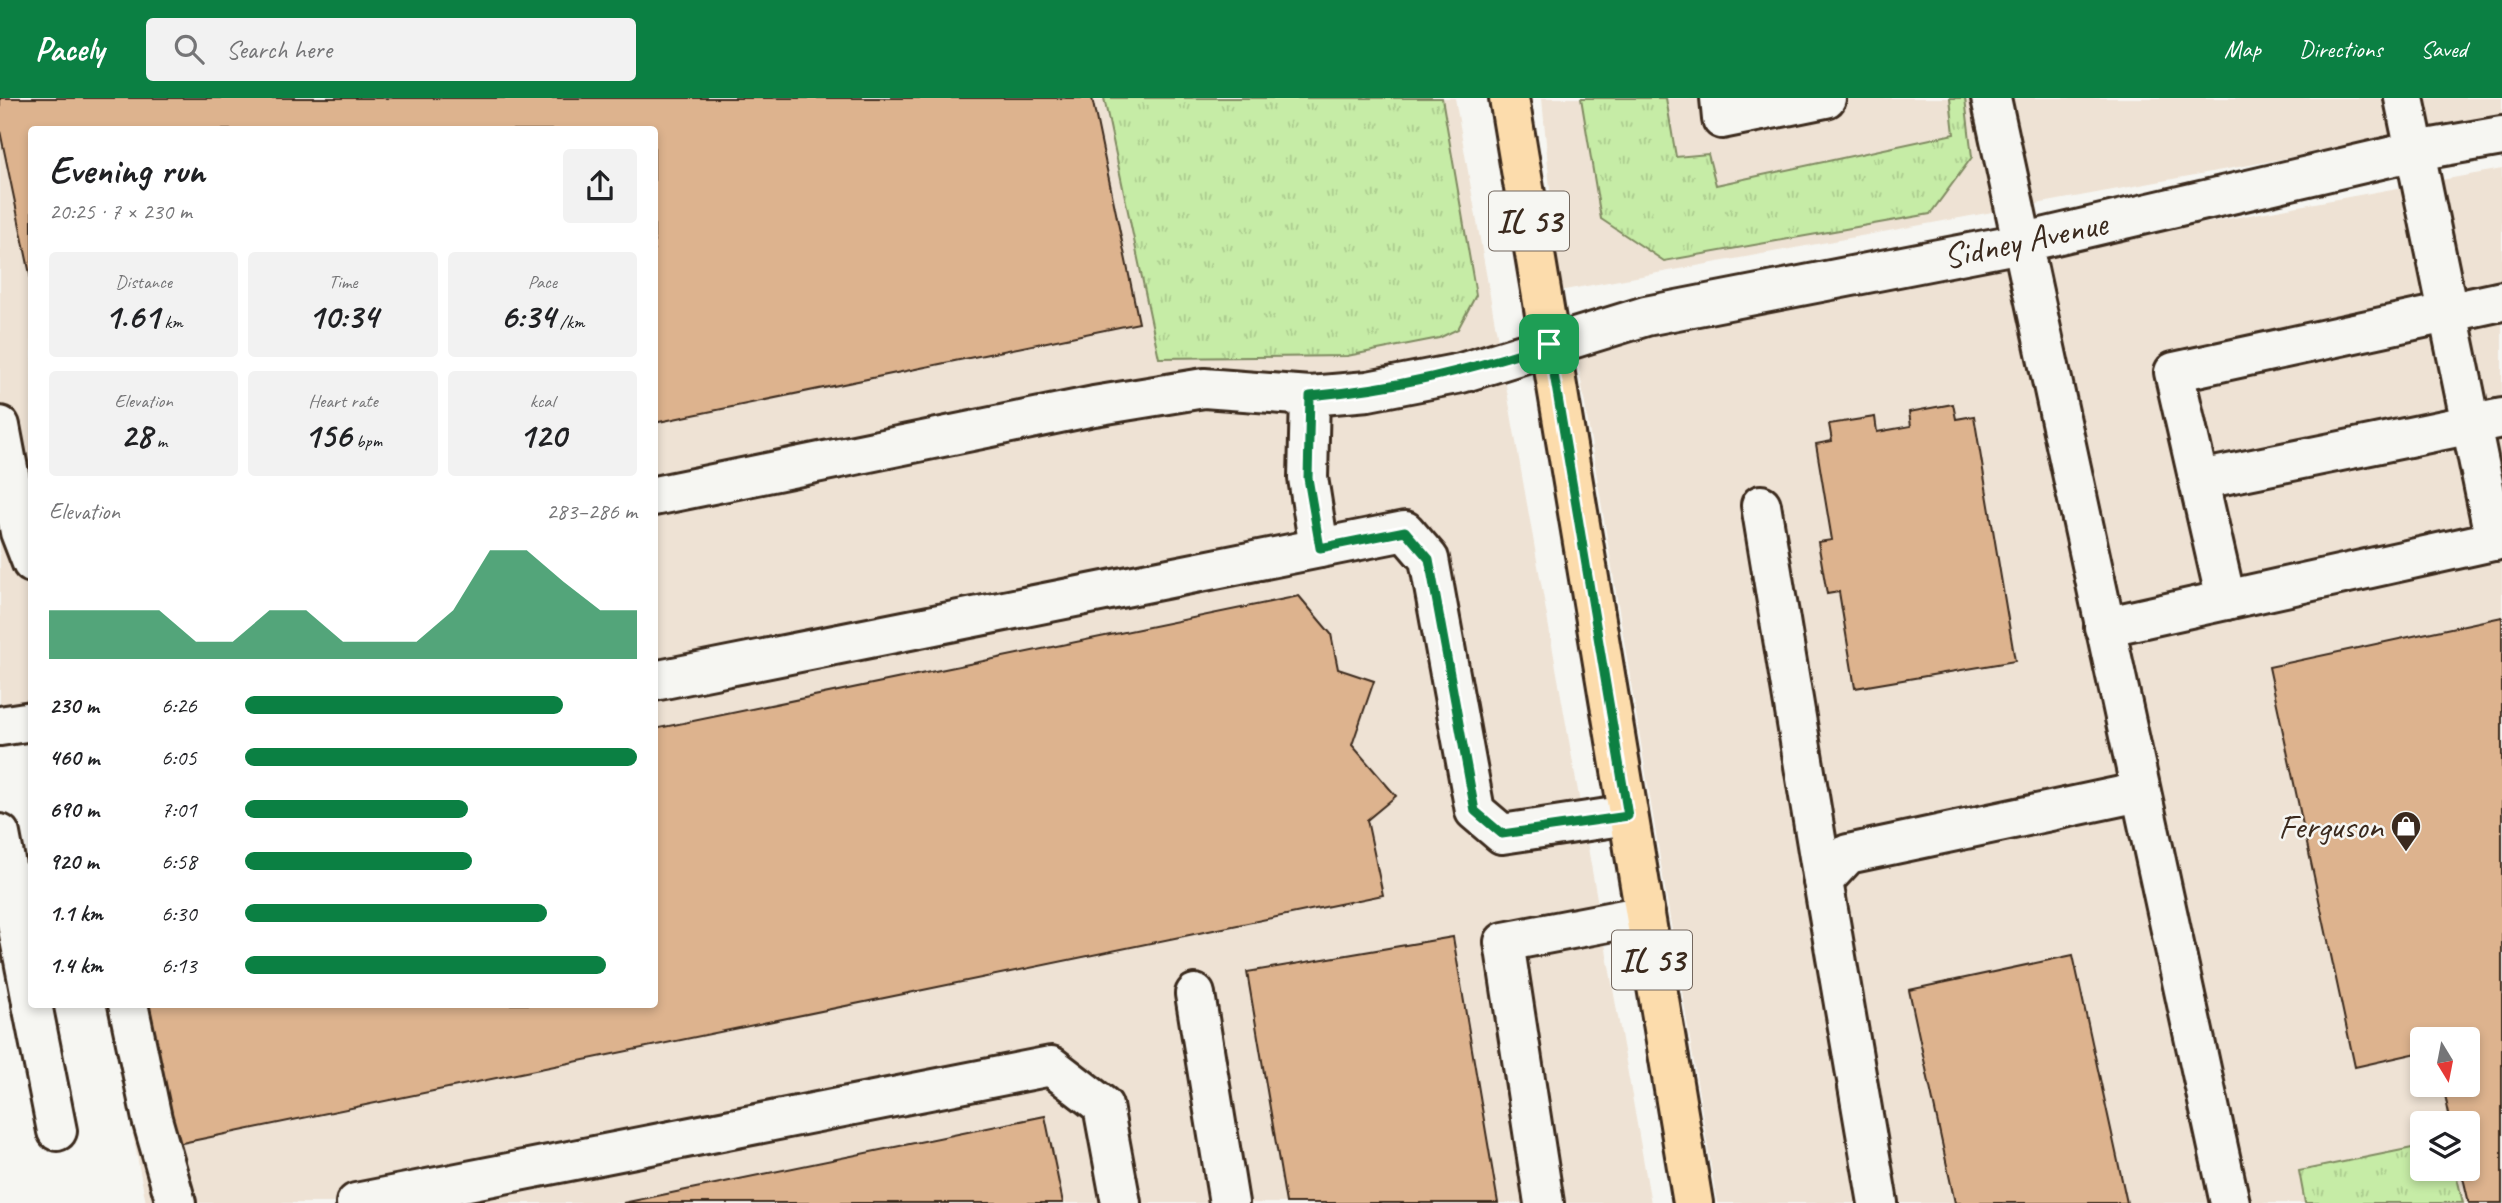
<!DOCTYPE html>
<meta charset="utf-8">
<style>
body{margin:0;font-family:Caveat,sans-serif;background:#f2f2f2;color:#202124;height:100vh;display:flex;flex-direction:column;font-size:26px;white-space:nowrap}
*{box-sizing:border-box;margin:0}
p{font-size:23px;color:#757577}
.icon{flex:none;width:38px;height:38px;fill:none;stroke:currentColor;stroke-width:2;stroke-linecap:round;stroke-linejoin:round}
.map{position:relative;flex:1;overflow:hidden}
.drawer{position:absolute;left:28px;top:28px;width:630px;height:882px;display:flex;flex-direction:column;background:#fff;border-radius:7px;box-shadow:0 4px 10px #0003}
.drawer>*{flex:none}
.needle{width:46px;rotate:170deg}
.tools{position:absolute;left:2410px;top:929px;display:grid;gap:14px}
.tools a{display:grid;place-items:center;width:70px;height:70px;border-radius:7px;background:#fff;box-shadow:0 4px 10px #0003;font-size:35px}
.pin{position:absolute;display:grid;place-items:center;width:60px;height:60px;color:#fff;margin:-30px;border-radius:14px;box-shadow:0 4px 10px #0006}
.round{display:grid;place-items:center;flex:none;width:74px;height:74px;border-radius:7px;background:#f2f2f2}
.head{display:flex;align-items:center;justify-content:space-between;height:119px;padding:0 21px}
h1{font-size:38px;font-weight:700;line-height:52px}
.metrics{display:grid;grid-template-columns:repeat(3,1fr);gap:10px;height:119px;padding:7px 21px}
.metrics div{display:grid;align-content:center;border-radius:7px;background:#f2f2f2;text-align:center}
.metrics b{font-size:35px;font-weight:700}
.metrics small{font-size:19px;font-weight:400}
.metrics p{font-size:19px}
.chart{height:196px;padding:14px 21px}
.chart p{display:flex;justify-content:space-between}
.chart svg{width:100%;height:126px;margin-top:7px;fill:#0b8043;opacity:.7}
ul{padding:0 21px;list-style:none;font-size:23px}
li{display:grid;grid-template-columns:112px 84px 1fr;align-items:center;height:52px}
li i{height:18px;border-radius:9px;background:#0b8043}
header{display:flex;align-items:center;gap:42px;box-sizing:border-box;height:98px;padding:0 35px;background:#0b8043;color:#fff}
header strong{font-size:33px}
nav{display:flex;gap:38px;margin-inline-start:auto;font-size:24px}
.search{width:490px;height:63px;background:#f2f2f2;display:flex;align-items:center;gap:18px;box-sizing:border-box;padding:0 24px;border-radius:7px;color:#757577;font-size:26px}
.map>svg:first-child{display:block}
.built{fill:#eee2d4;fill-rule:evenodd}
.grass{fill:url(#grass-tufts);stroke:#808b62;stroke-width:2}
.building{fill:#ddb38e;stroke:#3b2a1e;stroke-width:2}
.lines{fill:none;stroke-linecap:round;stroke-linejoin:round}
.minor-casing{stroke:#3b2a1e;stroke-width:44}
.major-casing{stroke:#3b2a1e;stroke-width:44}
.minor{stroke:#f6f6f2;stroke-width:38}
.major{stroke:#fcdcac;stroke-width:38}
.route-casing{stroke:#fff;stroke-width:14}
.route{stroke:#0b8043;stroke-width:9}
.labels{text-anchor:middle;dominant-baseline:central;stroke-width:5;stroke-linejoin:round;paint-order:stroke}
.shield{fill:#f6f6f2;stroke:#73675e;stroke-width:2}
.shield-label{font-size:33px;font-weight:bold;fill:#3b2a1e}
.street-label{font-size:35px;fill:#3b2a1e;stroke:#f6f6f2}
.poi-label{font-size:35px;fill:#3b2a1e;stroke:#f6f6f2;text-anchor:end}
</style>
<header>
<strong>Pacely</strong>
<div class="search"><svg class="icon" aria-label="search" viewBox="0 0 24 24"><circle cx="10" cy="10" r="6"/><path d="M15 15l6 6"/></svg>Search here</div>
<nav><a>Map</a><a>Directions</a><a>Saved</a></nav>
</header>
<div class="map">
<svg width="2502" height="1105" viewBox="0 0 2502 1105">
<defs>
<pattern id="grass-tufts" width="24" height="20" patternUnits="userSpaceOnUse" patternTransform="scale(1.75)"><rect width="24" height="20" fill="#c6eca6"/><path d="M3 7l-1-3M5 7V3M7 7l1-3M15 17l-1-3M17 17v-4M19 17l1-3" fill="none" stroke="#abcb8e"/></pattern>
</defs>
<rect width="100%" height="100%" fill="#f6f6f2"/>
<filter id="ink" filterUnits="userSpaceOnUse"><feTurbulence type="fractalNoise" baseFrequency=".0143" numOctaves="2"/><feDisplacementMap in="SourceGraphic" scale="14" xChannelSelector="R" yChannelSelector="G"/><feConvolveMatrix kernelMatrix="1 2 1 2 8 2 1 2 1" color-interpolation-filters="sRGB"/></filter>
<g filter="url(#ink)">
<g class="built">
<polygon points="0,0 1455,0 1651,1105 146,1105 108,907 654,906 654,32 32,32 31,631 0,637"/>
<polygon points="1542,0 2502,0 2502,21 1559,193"/>
<path d="M2502,71V1105H1717L1574,240ZM2422,942H2468V987H2422ZM2422,1026H2468V1071H2422Z"/>
</g>
<g class="grass">
<polygon points="1104,0 1442,0 1476,197 1458,231 1439,240 1347,258 1159,260"/>
<polygon points="1581,0 1666,0 1676,59 1708,56 1716,87 1954,36 1950,0 1965,0 1972,59 1930,116 1664,163 1601,121"/>
<polygon points="2422,1048 2422,1071 2455,1071 2463,1105 2305,1105 2299,1073"/>
</g>
<g class="building">
<polygon points="0,0 1092,0 1139,225 654,325 654,32 32,32 32,186 0,33"/>
<polygon points="1953,306 1956,321 1974,318 2015,563 1855,590 1839,494 1827,496 1818,444 1832,442 1816,346 1832,343 1829,326 1875,319 1877,334 1911,328 1909,314"/>
<polygon points="1299,498 1331,536 1338,571 1374,583 1352,647 1396,698 1367,722 1383,797 177,1046 148,906 654,906 654,631"/>
<polygon points="2502,519 2502,1105 2469,1105 2461,1071 2468,1071 2468,1026 2451,1026 2443,987 2468,987 2468,942 2422,942 2422,954 2355,969 2269,569"/>
<polygon points="1453,839 1498,1105 1286,1105 1247,874"/>
<polygon points="2073,857 2127,1105 1955,1105 1909,892"/>
<polygon points="1045,1018 1063,1105 623,1105"/>
</g>
<g class="lines">
<g class="minor-casing">
<g id="minor">
<polyline points="1720,0 1722,21 1826,0"/>
<polyline points="1991,0 2230,1105"/>
<polyline points="2404,0 2495,443"/>
<polyline points="1310,298 1308,380 1319,450"/>
<polyline points="0,328 20,434 32,465"/>
<polyline points="2199,382 2502,320"/>
<polyline points="654,398 1094,308 1204,290 1310,298 1368,293 1461,275 1646,218 2021,145 2415,53 2502,38"/>
<polyline points="1761,407 1823,783"/>
<polyline points="2226,502 2174,274 2502,203"/>
<polyline points="2104,529 2502,441"/>
<polyline points="654,583 1405,433 1429,461 1475,713 1502,736 1628,717"/>
<polyline points="0,628 32,623"/>
<polyline points="0,736 32,904"/>
<polyline points="1195,896 1229,1105"/>
<polyline points="32,906 57,1033"/>
<polyline points="128,906 152,1021 176,1105"/>
<polyline points="356,1105 1051,968 1103,1008 1121,1105"/>
<polyline points="1544,1105 1504,844 1645,817"/>
<polyline points="1878,1105 1823,783 1848,756 2140,694"/>
</g>
</g>
<g class="major-casing">
<polyline id="major" points="1509,0 1693,1105"/>
</g>
<use href="#minor" class="minor"/>
<use href="#major" class="major"/>
</g>
</g>
<g class="lines" filter="url(#ink)">
<g class="route-casing">
<path id="route" d="M1549,246L1628,718L1502,736L1475,713L1429,461L1405,433L1320,450L1308,380L1310,298C1397,290 1466,273 1549,246Z"/>
</g>
<use href="#route" class="route"/>
</g>
<defs>
<g id="shop-pin" transform="scale(1.575)"><path d="M0 17L-7.5 6A9.5 9.5 0 1 1 7.5 6Z" fill="#3b2a1e" stroke="#f6f6f2"/><path d="M-5-2.5h2.3a2.7 3.5 0 0 1 5.4 0H5L5.5 6h-11ZM-1.5-2.5h3a1.5 2.3 0 0 0-3 0Z" fill="#fff"/></g>
</defs>
<g fill-rule="evenodd">
<use href="#shop-pin" x="2406" y="728"/>
</g>
<g class="labels">
<g class="shield">
<rect x="1489" y="93.5" width="80" height="59" rx="5"/>
<rect x="1612" y="832.5" width="80" height="59" rx="5"/>
</g>
<g class="shield-label">
<text x="1529" y="123">IL 53</text>
<text x="1652" y="862">IL 53</text>
</g>
<g class="street-label">
<text transform="translate(2025 142) rotate(-12)">Sidney Avenue</text>
</g>
<g class="poi-label">
<text x="2383" y="728">Ferguson</text>
</g>
</g>
</svg>
<div class="tools">
<a><svg class="needle" viewBox="-14 -14 28 28"><path d="M0-13l5 13h-10z" fill="#e53935"/><path d="M0 13l5-13h-10z" fill="#757577"/></svg></a>
<a><svg class="icon" aria-label="layers" viewBox="0 0 24 24"><path d="M12 4l9 5-9 5-9-5zM3 14l9 5 9-5"/></svg></a>
</div>
<div class="pin" style="left:1549px;top:246px;background:#1e9e55"><svg class="icon" aria-label="arrive" viewBox="0 0 24 24"><path d="M6 21V4h12l-3 4 3 4H6"/></svg></div>
<section class="drawer">
<div class="head"><div><h1>Evening run</h1><p>20:25 · 7 × 230 m</p></div><a class="round"><svg class="icon" aria-label="share" viewBox="0 0 24 24"><path d="M12 15V3M7 8l5-5 5 5M5 13v7h14v-7"/></svg></a></div>
<div class="metrics">
<div><p>Distance</p><b>1.61<small> km</small></b></div>
<div><p>Time</p><b>10:34</b></div>
<div><p>Pace</p><b>6:34<small> /km</small></b></div>
</div>
<div class="metrics">
<div><p>Elevation</p><b>28<small> m</small></b></div>
<div><p>Heart rate</p><b>156<small> bpm</small></b></div>
<div><p>kcal</p><b>120</b></div>
</div>
<div class="chart"><p><span>Elevation</span>283–286 m</p>
<svg viewBox="0 0 160 44" preserveAspectRatio="none"><path d="M0 44V27L10 27L20 27L30 27L40 38L50 38L60 27L70 27L80 38L90 38L100 38L110 27L120 6L130 6L140 17L150 27L160 27V44z"/></svg>
</div>
<ul>
<li><b>230 m</b>6:26<i style="width:81%"></i></li>
<li><b>460 m</b>6:05<i style="width:100%"></i></li>
<li><b>690 m</b>7:01<i style="width:57%"></i></li>
<li><b>920 m</b>6:58<i style="width:58%"></i></li>
<li><b>1.1 km</b>6:30<i style="width:77%"></i></li>
<li><b>1.4 km</b>6:13<i style="width:92%"></i></li>
</ul>
</section>
</div>
